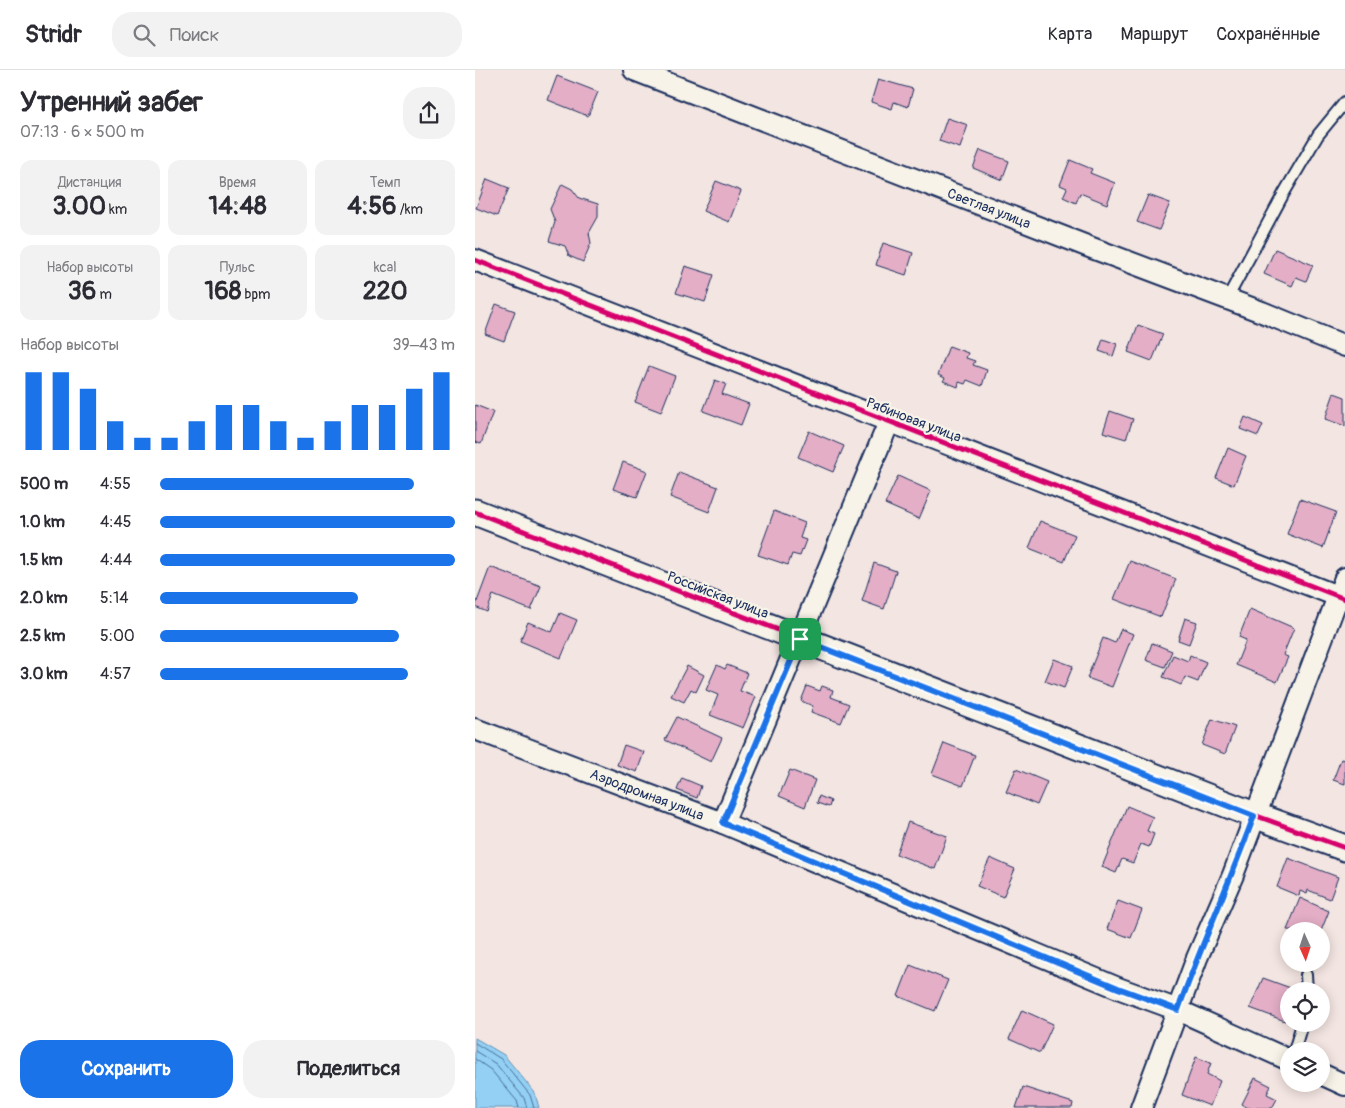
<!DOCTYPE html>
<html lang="ru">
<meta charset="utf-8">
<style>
body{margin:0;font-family:Pangolin,sans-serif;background:#f2f2f3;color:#2b2b33;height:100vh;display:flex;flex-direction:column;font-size:19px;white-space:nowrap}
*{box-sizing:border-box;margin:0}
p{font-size:16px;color:#7c7c81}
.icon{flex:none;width:28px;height:28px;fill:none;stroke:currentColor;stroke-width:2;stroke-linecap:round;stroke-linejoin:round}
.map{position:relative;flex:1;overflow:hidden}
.drawer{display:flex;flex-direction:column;background:#fff;width:475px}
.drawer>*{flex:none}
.needle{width:32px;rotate:177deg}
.fabs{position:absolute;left:805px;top:852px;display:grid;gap:10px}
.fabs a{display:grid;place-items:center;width:50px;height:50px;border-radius:50%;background:#fff;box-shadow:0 2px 12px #0003;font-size:25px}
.pin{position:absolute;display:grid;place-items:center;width:42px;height:42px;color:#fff;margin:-21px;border-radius:10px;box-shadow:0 2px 8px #0006}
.round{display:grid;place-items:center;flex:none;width:52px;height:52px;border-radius:20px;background:#f2f2f3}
.overview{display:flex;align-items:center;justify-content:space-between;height:85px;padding:0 20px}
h1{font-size:28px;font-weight:700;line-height:38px}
.figures{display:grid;grid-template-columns:repeat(3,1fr);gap:8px;height:85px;padding:5px 20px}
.figures div{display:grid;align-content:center;border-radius:12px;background:#f2f2f3;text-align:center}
.figures b{font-size:25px;font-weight:700}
.figures small{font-size:14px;font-weight:400}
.figures p{font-size:14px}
.chart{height:140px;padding:10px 20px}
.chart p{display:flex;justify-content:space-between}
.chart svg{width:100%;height:90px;margin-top:5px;stroke:#1a73e8;stroke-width:6}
.primary-button{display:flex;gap:10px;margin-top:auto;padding:10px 20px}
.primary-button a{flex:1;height:58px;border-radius:20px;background:#1a73e8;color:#fff;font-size:20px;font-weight:700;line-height:58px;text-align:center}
.primary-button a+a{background:#f2f2f3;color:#2b2b33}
ul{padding:0 20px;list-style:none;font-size:16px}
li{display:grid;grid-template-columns:80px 60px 1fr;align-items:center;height:38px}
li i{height:12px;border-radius:6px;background:#1a73e8}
header{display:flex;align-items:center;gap:30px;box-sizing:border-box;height:70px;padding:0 25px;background:#fff;border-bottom:1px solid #e1e1e2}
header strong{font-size:24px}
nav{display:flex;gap:28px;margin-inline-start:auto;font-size:18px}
.search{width:350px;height:45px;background:#f2f2f3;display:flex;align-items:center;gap:12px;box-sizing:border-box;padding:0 18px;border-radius:20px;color:#7c7c81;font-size:19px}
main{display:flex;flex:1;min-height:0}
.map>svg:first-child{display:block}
.water{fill:#93d0f3;stroke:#6390b7}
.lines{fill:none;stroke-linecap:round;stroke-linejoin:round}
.shore{stroke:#4b6f9a;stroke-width:1}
.building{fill:#e3aec6;stroke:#1b2f5e}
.service-casing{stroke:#1b2f5e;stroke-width:14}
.minor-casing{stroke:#1b2f5e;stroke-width:24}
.tertiary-casing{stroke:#1b2f5e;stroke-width:29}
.service{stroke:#f7f3e8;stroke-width:10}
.minor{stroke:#f7f3e8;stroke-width:20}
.tertiary{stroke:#f7f3e8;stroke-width:25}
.cycleway-casing{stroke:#f7f3e8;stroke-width:8}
.cycleway{stroke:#d6006c;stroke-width:5}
.route-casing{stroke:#fff;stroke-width:10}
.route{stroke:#1a73e8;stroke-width:6}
.labels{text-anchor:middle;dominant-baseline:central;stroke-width:4.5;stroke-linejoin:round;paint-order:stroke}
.street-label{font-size:14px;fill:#1b2f5e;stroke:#f7f3e8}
</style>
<header>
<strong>Stridr</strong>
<div class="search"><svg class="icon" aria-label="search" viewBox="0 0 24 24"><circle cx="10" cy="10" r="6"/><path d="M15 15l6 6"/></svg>Поиск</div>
<nav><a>Карта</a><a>Маршрут</a><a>Сохранённые</a></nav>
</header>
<main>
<section class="drawer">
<div class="overview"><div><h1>Утренний забег</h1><p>07:13 · 6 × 500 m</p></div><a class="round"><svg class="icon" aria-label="share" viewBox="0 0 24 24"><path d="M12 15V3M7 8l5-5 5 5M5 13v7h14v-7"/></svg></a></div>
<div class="figures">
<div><p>Дистанция</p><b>3.00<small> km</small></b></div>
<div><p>Время</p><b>14:48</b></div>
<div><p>Темп</p><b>4:56<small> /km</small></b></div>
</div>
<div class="figures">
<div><p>Набор высоты</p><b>36<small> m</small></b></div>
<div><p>Пульс</p><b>168<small> bpm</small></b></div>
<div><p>kcal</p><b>220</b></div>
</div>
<div class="chart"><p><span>Набор высоты</span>39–43 m</p>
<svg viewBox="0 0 160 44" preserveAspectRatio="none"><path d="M5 44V6M15 44V6M25 44V14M35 44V30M45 44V38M55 44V38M65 44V30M75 44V22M85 44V22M95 44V30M105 44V38M115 44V30M125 44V22M135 44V22M145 44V14M155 44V6"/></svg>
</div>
<ul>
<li><b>500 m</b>4:55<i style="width:86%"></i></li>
<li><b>1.0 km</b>4:45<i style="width:100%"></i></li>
<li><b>1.5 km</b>4:44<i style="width:100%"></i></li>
<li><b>2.0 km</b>5:14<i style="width:67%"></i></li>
<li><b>2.5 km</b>5:00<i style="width:81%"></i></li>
<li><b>3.0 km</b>4:57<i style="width:84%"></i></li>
</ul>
<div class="primary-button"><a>Сохранить</a><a>Поделиться</a></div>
</section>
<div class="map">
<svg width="870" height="1038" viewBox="0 0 870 1038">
<rect width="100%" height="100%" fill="#f3e5e1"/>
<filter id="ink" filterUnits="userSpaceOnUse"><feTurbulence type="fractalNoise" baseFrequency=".02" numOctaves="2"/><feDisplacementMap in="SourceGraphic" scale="10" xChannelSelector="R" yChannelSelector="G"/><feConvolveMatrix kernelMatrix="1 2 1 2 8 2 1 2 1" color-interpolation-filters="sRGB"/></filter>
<g filter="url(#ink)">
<polygon class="water" points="0,968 29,985 60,1023 64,1038 0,1038"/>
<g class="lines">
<g class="shore">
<polyline points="0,973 26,989 55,1025 59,1038"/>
<polyline points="0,981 21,994 49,1028 52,1038"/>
<polyline points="0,989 16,1000 42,1031 44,1038"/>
</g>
</g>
<g class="building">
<polygon points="82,6 123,22 113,46 73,30"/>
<polygon points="403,9 438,19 433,37 419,32 417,39 396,32"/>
<polygon points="472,48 493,55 485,78 464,71"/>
<polygon points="505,80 534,91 527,110 498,98"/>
<polygon points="595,90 617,99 615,103 640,113 632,134 605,123 601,133 588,127 592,118 585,115"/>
<polygon points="12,109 34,118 22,146 1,138"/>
<polygon points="241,111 266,121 254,152 228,141"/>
<polygon points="87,114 97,119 104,128 123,134 123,147 114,163 116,173 108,192 94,186 90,176 74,171 80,152 75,139"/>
<polygon points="673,125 695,133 684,160 662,152"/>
<polygon points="408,173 438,183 431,205 401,195"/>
<polygon points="800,179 838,195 831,211 821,207 817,216 789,204"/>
<polygon points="210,196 239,205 230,232 201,223"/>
<polygon points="21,234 40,241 29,271 10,264"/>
<polygon points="663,255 688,264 677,291 653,282"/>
<polygon points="628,269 642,274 638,286 624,281"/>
<polygon points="474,276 493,283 491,288 500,291 498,295 512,300 507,316 492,310 490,314 484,312 483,317 468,311 470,308 463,305"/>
<polygon points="174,296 200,306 186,342 160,332"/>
<polygon points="240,310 251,314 247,324 274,334 266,355 228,341"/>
<polygon points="859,323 870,327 870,356 850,349"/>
<polygon points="0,335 18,342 6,374 0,372"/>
<polygon points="635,341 658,349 651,369 628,362"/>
<polygon points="770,347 788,355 783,366 765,359"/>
<polygon points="334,361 369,376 358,402 323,387"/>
<polygon points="753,378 771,386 759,415 741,408"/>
<polygon points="148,392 172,401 162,427 138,419"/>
<polygon points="204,402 243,417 234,442 195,427"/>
<polygon points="423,406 456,421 444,449 410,434"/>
<polygon points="825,429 861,442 848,478 812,464"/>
<polygon points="299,441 330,453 325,468 331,470 325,486 317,484 313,495 283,485"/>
<polygon points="565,451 600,465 589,492 554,478"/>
<polygon points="655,491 701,509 686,547 639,529"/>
<polygon points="399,493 421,501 409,539 387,531"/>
<polygon points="15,497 66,516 56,540 18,525 12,542 0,537"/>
<polygon points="775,539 819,558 808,585 813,587 802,612 761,595 771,570 764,567"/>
<polygon points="85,543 102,550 86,588 45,571 53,552 77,562"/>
<polygon points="710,548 722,552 714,574 703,570"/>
<polygon points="646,559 658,564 637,617 612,608 628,568 640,573"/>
<polygon points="677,573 697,581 690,597 671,590"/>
<polygon points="698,585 713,591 715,585 731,592 723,612 710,607 706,615 688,607"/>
<polygon points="579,589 598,596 589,618 570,611"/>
<polygon points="242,595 250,599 252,595 272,603 265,621 281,627 268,658 235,645 243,625 231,620"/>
<polygon points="212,596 229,605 221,622 216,619 209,632 196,626"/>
<polygon points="332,616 345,621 347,616 358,620 356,627 374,634 366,653 336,642 338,636 326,631"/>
<polygon points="202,647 247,668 236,692 190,670"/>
<polygon points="737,649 760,657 750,684 727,675"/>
<polygon points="469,673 500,685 488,716 457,704"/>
<polygon points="149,675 169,682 162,702 142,695"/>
<polygon points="866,689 870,690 870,714 858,710"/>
<polygon points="541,699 572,712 562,735 531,722"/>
<polygon points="315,700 340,710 330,737 304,726"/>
<polygon points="207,708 226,716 222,728 202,720"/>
<polygon points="344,726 356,731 354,737 342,733"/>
<polygon points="652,736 678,747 672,761 679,764 674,777 666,774 658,793 647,789 641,803 627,797"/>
<polygon points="433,752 472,766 460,799 421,784"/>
<polygon points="515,788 540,799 528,827 502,816"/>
<polygon points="813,788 863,807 855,829 833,820 832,824 825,821 824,826 802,817"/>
<polygon points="825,828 854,841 846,861 812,860"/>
<polygon points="643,831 667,840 656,868 632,859"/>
<polygon points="435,895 473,910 460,941 423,926"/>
<polygon points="788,908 821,920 821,921 814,921 814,940 810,951 775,938"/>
<polygon points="547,940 578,954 565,983 534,969"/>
<polygon points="721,987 736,993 732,1004 745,1011 735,1036 707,1025"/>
<polygon points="780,1008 796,1016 792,1024 802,1029 797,1038 773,1038 767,1034"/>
<polygon points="548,1017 598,1033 597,1038 541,1038"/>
</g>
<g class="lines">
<g class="service-casing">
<g id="service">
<polyline points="752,229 809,123 843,65 870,32"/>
<polyline points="831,905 832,921"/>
<polyline points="819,981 827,954"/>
</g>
</g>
<g class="minor-casing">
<g id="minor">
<path id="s1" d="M159,0L617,178L787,242L870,276"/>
<polyline points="0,190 870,529"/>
<path id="s2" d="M0,659L248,753L643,918L703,940L814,990"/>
<polyline points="248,753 414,352"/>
<polyline points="846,1004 870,1015"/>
<polyline points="666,1038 722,888 758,805 870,508"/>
</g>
</g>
<g class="tertiary-casing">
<polyline id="tertiary" points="0,442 779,745 870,778"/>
</g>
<use href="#service" class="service"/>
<use href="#minor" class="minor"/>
<use href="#tertiary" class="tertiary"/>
<g class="cycleway-casing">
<g id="cycleway">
<polyline points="0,190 870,529"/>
<polyline points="0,442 779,745 870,778"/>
</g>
</g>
<use href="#cycleway" class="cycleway"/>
</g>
</g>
<g class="lines" filter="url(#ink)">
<g class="route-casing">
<path id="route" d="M325,569L779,746C755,811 727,874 703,940L643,918L248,753Z"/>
</g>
<use href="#route" class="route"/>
</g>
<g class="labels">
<g class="street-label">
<text stroke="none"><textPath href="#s1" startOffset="381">Светлая улица</textPath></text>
<text transform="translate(439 350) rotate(21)">Рябиновая улица</text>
<text transform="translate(243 525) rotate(21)">Российская улица</text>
<text stroke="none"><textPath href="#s2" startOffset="184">Аэродромная улица</textPath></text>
</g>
</g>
</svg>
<div class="fabs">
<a><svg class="needle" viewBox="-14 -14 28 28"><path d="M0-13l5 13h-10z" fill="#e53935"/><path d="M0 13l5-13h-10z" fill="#7c7c81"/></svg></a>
<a><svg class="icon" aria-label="locate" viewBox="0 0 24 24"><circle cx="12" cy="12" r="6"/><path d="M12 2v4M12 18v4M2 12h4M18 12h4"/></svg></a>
<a><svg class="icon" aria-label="layers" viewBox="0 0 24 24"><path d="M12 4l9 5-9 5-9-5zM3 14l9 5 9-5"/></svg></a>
</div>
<div class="pin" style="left:325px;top:569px;background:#1e9e55"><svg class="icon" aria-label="arrive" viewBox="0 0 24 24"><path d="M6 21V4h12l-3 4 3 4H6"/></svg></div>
</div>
</main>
